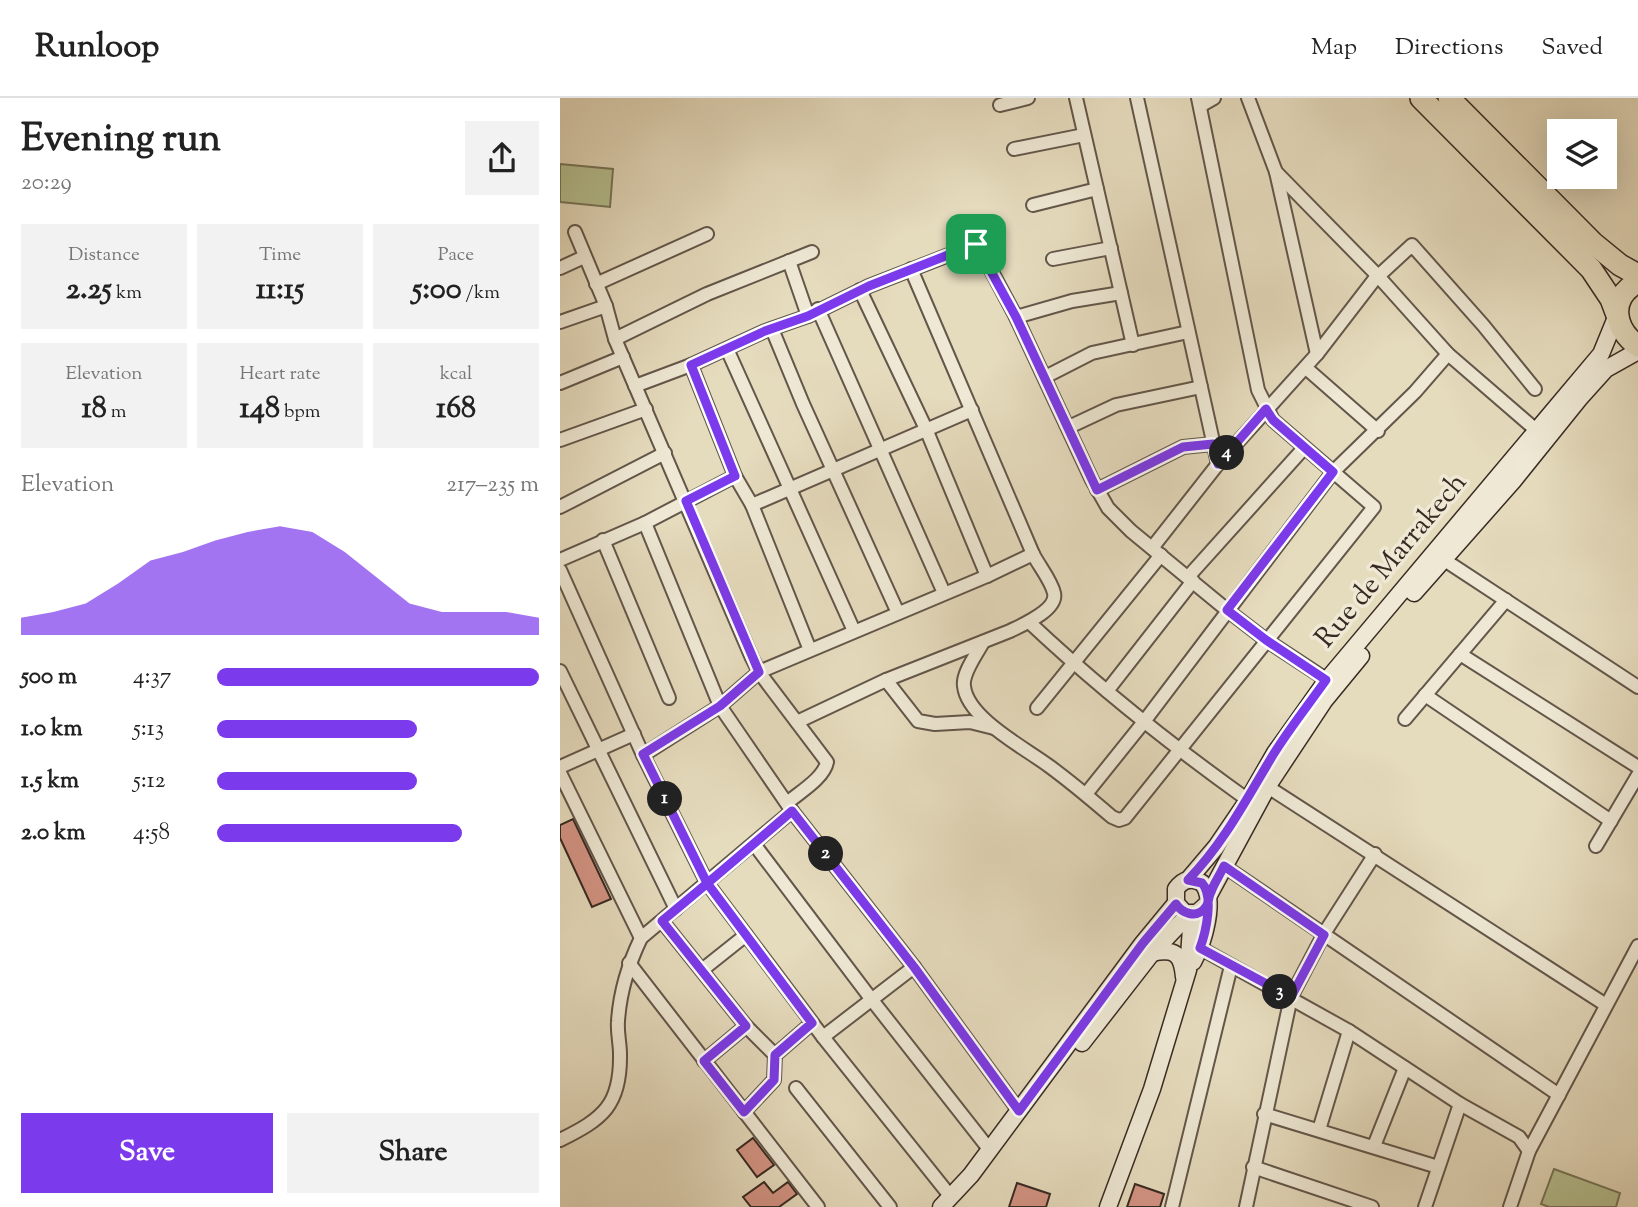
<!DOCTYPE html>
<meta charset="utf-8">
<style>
body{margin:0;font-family:"Sorts Mill Goudy",serif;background:#f2f2f2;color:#222;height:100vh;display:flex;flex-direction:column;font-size:26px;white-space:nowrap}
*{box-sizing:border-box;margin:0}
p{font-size:23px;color:#767676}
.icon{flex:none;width:38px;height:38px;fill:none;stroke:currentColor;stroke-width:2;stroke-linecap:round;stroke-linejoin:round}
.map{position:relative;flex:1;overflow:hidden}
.side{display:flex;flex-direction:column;background:#fff;width:560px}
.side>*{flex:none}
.tools{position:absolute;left:987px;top:21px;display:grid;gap:14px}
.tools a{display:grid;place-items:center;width:70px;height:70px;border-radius:0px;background:#fff;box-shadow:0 7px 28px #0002;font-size:35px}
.pin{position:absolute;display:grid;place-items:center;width:60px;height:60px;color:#fff;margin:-30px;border-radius:14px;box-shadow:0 4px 10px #0006}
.km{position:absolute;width:35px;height:35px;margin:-18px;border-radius:50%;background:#222;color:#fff;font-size:19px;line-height:35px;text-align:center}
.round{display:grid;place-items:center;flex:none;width:74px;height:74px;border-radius:0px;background:#f2f2f2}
.head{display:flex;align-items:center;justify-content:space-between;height:119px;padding:0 21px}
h1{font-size:38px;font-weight:800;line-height:52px}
.metrics{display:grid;grid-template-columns:repeat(3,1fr);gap:10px;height:119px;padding:7px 21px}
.metrics div{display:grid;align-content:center;border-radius:0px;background:#f2f2f2;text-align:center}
.metrics b{font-size:30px;font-weight:800}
.metrics small{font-size:19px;font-weight:400}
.metrics p{font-size:19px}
.chart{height:196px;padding:14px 21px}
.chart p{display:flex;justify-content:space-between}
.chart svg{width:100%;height:126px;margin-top:7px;fill:#7c3aed;opacity:.7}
.cta{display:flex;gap:14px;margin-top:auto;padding:14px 21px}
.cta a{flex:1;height:80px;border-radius:0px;background:#7c3aed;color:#fff;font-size:28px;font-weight:800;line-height:80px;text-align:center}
.cta a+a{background:#f2f2f2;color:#222}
ul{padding:0 21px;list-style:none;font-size:23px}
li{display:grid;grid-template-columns:112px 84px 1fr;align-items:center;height:52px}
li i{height:18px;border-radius:9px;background:#7c3aed}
header{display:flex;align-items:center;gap:42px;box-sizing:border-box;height:98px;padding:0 35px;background:#fff;border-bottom:2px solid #e0e0e0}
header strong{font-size:33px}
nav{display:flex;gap:38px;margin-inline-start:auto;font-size:24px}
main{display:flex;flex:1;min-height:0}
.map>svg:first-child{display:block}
.green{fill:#b6c090;stroke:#77755a;stroke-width:2}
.building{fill:#d39484;stroke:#382a23;stroke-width:2}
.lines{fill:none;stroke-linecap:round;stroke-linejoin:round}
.street-casing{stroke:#63564a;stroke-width:16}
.secondary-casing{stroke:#382a23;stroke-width:19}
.highway-casing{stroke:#382a23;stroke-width:24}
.street{stroke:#eee8d4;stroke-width:12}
.secondary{stroke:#eee8d4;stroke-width:16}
.highway{stroke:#e5dbbd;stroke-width:21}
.route-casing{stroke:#fff;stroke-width:14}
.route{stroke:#7c3aed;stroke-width:9}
.labels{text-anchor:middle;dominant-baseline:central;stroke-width:7;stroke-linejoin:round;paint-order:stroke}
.street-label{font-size:28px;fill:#382a23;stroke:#eee8d4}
</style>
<header>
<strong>Runloop</strong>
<nav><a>Map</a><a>Directions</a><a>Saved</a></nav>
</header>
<main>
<section class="side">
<div class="head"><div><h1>Evening run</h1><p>20:29</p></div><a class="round"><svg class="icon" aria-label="share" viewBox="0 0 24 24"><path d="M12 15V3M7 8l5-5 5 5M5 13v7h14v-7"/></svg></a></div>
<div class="metrics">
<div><p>Distance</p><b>2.25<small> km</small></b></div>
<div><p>Time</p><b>11:15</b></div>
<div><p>Pace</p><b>5:00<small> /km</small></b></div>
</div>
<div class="metrics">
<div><p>Elevation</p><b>18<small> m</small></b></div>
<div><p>Heart rate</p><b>148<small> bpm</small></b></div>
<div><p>kcal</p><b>168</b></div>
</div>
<div class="chart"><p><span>Elevation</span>217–235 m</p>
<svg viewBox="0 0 160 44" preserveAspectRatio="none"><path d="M0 44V38L10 36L20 33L30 26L40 18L50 15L60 11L70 8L80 6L90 8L100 15L110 24L120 33L130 36L140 36L150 36L160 38V44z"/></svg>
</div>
<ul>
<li><b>500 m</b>4:37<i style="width:100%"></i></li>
<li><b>1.0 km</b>5:13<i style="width:62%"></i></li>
<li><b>1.5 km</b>5:12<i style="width:62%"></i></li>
<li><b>2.0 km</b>4:58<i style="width:76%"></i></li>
</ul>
<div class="cta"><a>Save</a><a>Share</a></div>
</section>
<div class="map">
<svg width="1078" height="1109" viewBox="0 0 1078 1109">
<rect width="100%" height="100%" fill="#e5dbbd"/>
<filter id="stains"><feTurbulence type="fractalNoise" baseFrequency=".00286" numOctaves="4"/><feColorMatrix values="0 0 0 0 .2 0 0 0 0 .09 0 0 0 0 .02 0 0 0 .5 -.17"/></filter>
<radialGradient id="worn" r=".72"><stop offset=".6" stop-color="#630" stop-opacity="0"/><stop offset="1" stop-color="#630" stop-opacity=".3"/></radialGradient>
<g class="green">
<polygon points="0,66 53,71 50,109 0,104"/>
<polygon points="994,1071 1060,1095 1056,1109 989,1109 981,1106"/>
</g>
<g class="building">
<polygon points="13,721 51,801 32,809 0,740 0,727"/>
<polygon points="193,1040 214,1067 197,1079 177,1052"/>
<polygon points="204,1084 213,1095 228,1084 237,1096 219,1109 191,1109 183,1099"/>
<polygon points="457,1085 490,1096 486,1109 449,1109"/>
<polygon points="575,1086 604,1096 600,1109 567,1109"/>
</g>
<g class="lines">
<g class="street-casing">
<g id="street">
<polyline points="516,0 573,247"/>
<polyline points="577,0 658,366"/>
<polyline points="688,0 716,74 757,256"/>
<polyline points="440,7 468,0"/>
<polyline points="640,8 654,0"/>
<polyline points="454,51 524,37"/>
<polyline points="716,74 818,178 888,256 976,332"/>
<polyline points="473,107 537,91"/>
<polyline points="15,134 46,208"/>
<polyline points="493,161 551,150"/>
<polyline points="229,163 248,218"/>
<polyline points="0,170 24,159"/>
<polyline points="36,186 147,136"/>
<polyline points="300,192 366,331 427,478"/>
<polyline points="258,211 384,495"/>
<polyline points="456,219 512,203 561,195"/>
<polyline points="0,224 46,208 55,241 147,196 252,154"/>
<polyline points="212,231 243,306 338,515"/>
<path d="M55,241L192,560L199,574L267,664C264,680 240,694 227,705"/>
<polyline points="167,251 294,533"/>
<polyline points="746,270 818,333"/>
<polyline points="485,279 532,255 628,234"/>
<polyline points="0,285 63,259"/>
<polyline points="75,288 131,267 205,233 248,218 309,188 417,146 456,219 532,382 548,410 571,433 667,512 706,542 767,582"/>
<polyline points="509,329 556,307 641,289"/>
<polyline points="0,342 86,311"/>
<polyline points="175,378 192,407 250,552"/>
<polyline points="537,392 623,349 653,346"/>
<polyline points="192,407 412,312"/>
<polyline points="0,409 105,355"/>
<polyline points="85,425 160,608 232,713 354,869 459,1013"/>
<polyline points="43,442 109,600"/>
<polyline points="592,450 658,366 757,256 814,182 852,147 923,227 975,291"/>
<polyline points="883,461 1078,589"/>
<polyline points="0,462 85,425 175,378 131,267"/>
<polyline points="0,472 83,657 147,785 263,939 391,1099"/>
<polyline points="628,479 744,350"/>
<path d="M469,524C538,589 611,647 688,702"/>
<path d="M423,544C417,556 402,575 404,588C407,620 465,650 489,668C511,684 531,701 552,719L559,722L565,720L814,409L713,322L698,292L638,0"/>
<polyline points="900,556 1078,669"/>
<polyline points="0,573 116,811"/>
<polyline points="326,582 358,623 375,626 410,624 434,630"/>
<polyline points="547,593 633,483"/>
<polyline points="865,597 1051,723"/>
<polyline points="477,610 601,457"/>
<polyline points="845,621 946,502"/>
<path d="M237,624L326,582L450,533C462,527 498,512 494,495C491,482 479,468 473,456L351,171"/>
<polyline points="83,657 160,608 199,574 427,478 473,456"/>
<polyline points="0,669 74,636"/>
<polyline points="0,675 81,840"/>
<polyline points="708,689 1046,907"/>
<polyline points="526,696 583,625 773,374 855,294 888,256"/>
<polyline points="194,746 312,902 429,1051"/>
<polyline points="1036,748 1078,677"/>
<polyline points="664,768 999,997"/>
<polyline points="102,823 186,928 215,957 214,982 184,1014"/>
<polyline points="640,850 789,933 900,1006 959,1039 969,1053"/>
<polyline points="69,865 258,1109"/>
<polyline points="142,872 186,837"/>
<polyline points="263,939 354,869"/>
<polyline points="215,957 252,925"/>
<polyline points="144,963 186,928"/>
<polyline points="236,990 330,1109"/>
<polyline points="704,1016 878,1069"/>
<polyline points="759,1032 789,933"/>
<path d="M0,1042C43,1021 61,1007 60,956C60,945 57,934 58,923C60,893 68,867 81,840L232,713"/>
<polyline points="814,1048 845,970"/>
<polyline points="693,1069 812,1109"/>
<polyline points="612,1109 671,868"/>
<polyline points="686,1109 731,899 765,834 815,756"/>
<polyline points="865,1109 900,1006"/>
<polyline points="950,1109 969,1053 1078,848"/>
</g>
</g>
<g class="secondary-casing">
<g id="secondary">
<polyline points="854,495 953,383 1019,301 1046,271 1078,253"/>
<polyline points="628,782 656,749 688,702 715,655 767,582 1041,256 1057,217"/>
<polyline points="649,797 709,686 764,603 801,558"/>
<path d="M592,855C615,850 622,856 624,879"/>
<path d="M633,864C643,846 657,801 642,785C632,779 623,781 616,791V805L625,815H637L647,806"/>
<polyline points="522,945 592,855 629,816"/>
<polyline points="381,1109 411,1077 583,845 616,805"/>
<polyline points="548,1109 592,991 628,872 632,816"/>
</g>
</g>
<g class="highway-casing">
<g id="highway">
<polyline points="861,0 1031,171 1051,201 1057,217"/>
<polyline points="889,0 1033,145 1060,167 1078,177"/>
<path d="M1078,184C1048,200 1054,231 1078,248"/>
</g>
</g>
<use href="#street" class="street"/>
<use href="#secondary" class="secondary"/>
<use href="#highway" class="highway"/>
</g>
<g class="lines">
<g class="route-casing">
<path id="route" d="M416,146L309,188L248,218L205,233L131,267L175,378L126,403L199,574L160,608L83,656L147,785L252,925L215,957L214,982L184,1014L144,963L186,928L102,823C146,787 189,750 232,713L354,869L459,1013L583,845L616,806C622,815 636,821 645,810C649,806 648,799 651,794C654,785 660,777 664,768L764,837L731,899L640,850C646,834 654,798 642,785L628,782C664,745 687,700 713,657C729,631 749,606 766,582L706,542L667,512L773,374L713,322L706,311L658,366L653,346L623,349L537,392L456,219L416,146"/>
</g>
<use href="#route" class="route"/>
</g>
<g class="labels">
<g class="street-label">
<text transform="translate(832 463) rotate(-50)">Rue de Marrakech</text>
</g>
</g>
<rect width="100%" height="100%" filter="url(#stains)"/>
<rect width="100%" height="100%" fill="url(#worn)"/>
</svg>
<div class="tools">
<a><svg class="icon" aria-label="layers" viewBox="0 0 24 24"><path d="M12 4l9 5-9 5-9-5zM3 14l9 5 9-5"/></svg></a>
</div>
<div class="pin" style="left:416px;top:146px;background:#1e9e55"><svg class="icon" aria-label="arrive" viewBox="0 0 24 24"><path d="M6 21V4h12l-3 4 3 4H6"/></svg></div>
<b class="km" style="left:105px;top:701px">1</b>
<b class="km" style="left:266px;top:756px">2</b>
<b class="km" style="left:720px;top:894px">3</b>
<b class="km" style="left:667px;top:355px">4</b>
</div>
</main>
